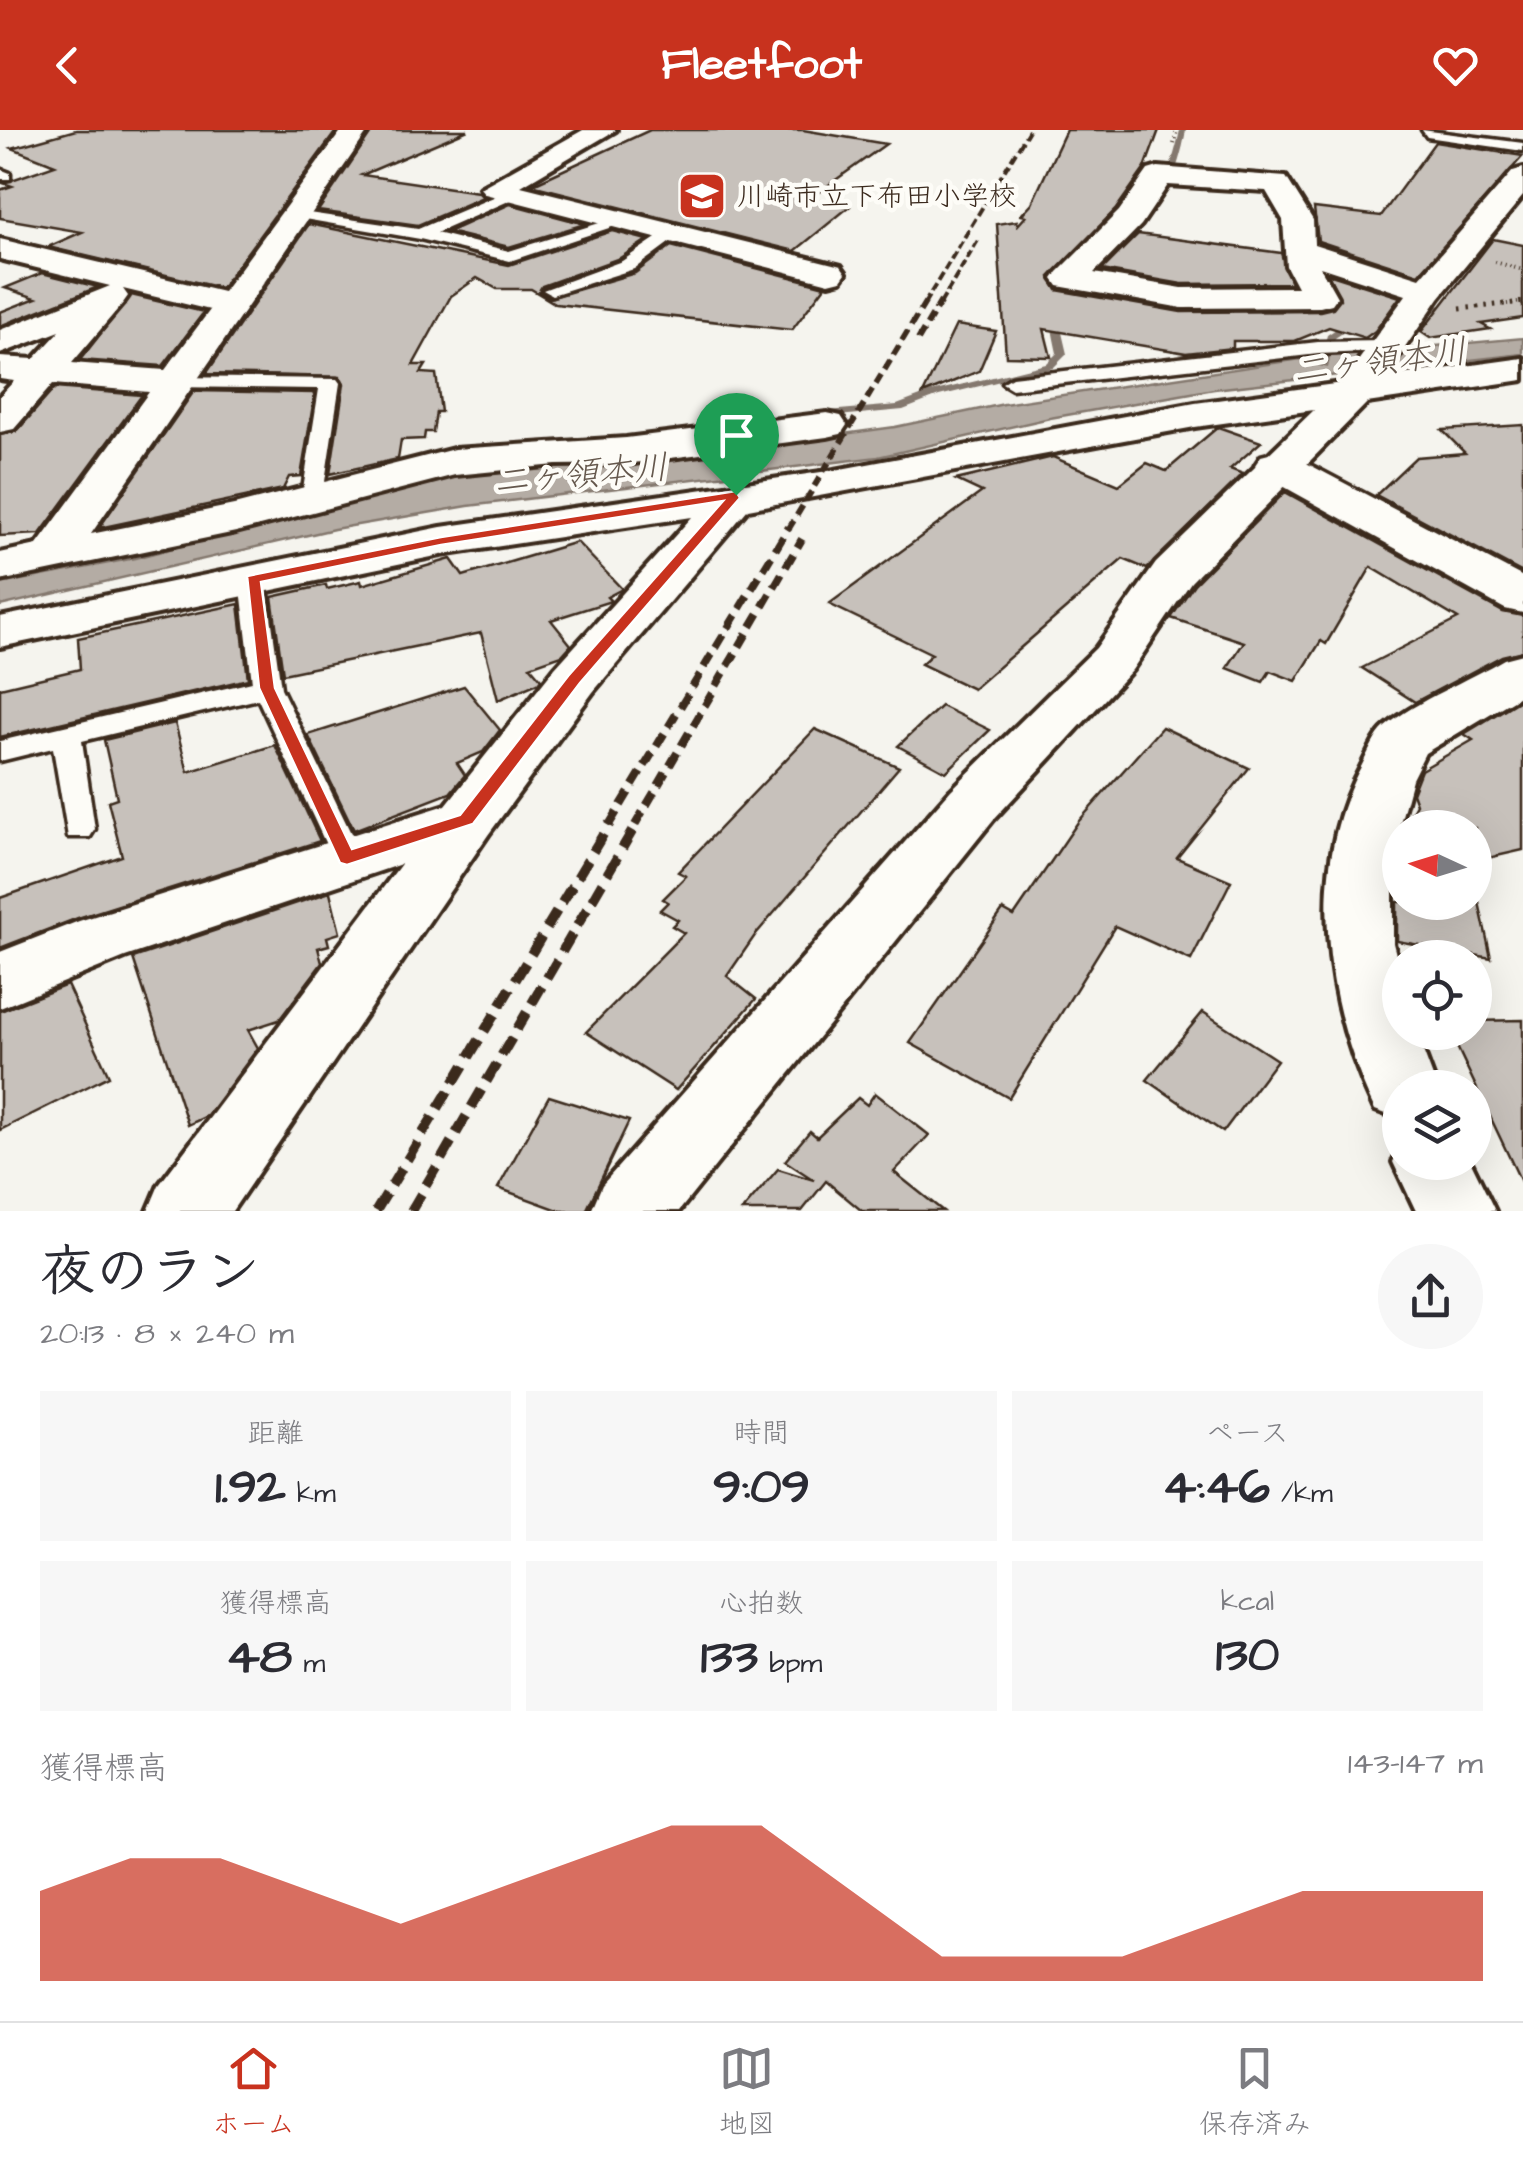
<!DOCTYPE html>
<html lang="ja">
<meta charset="utf-8">
<style>
body{margin:0;font-family:"Architects Daughter","Klee One",sans-serif;background:#f7f7f7;color:#2b2b33;height:100vh;display:flex;flex-direction:column;font-size:38px;white-space:nowrap}
*{box-sizing:border-box;margin:0}
p{font-size:32px;color:#7c7c81}
.icon{flex:none;width:55px;height:55px;fill:none;stroke:currentColor;stroke-width:2;stroke-linecap:round;stroke-linejoin:round}
.map{position:relative;height:1081px;overflow:hidden}
.details{display:flex;flex-direction:column;background:#fff;flex:1}
.details>*{flex:none}
.needle{width:65px;rotate:274deg}
.buttons{position:absolute;left:1382px;top:680px;display:grid;gap:20px}
.buttons a{display:grid;place-items:center;width:110px;height:110px;border-radius:50%;background:#fff;box-shadow:0 10px 40px #0002;font-size:50px}
.pin{position:absolute;display:grid;place-items:center;width:85px;height:85px;color:#fff;margin:-102px -42px;border-radius:50% 50% 50% 0;rotate:-45deg;box-shadow:0 0 10px #0007}
.pin .icon{rotate:45deg}
.round{display:grid;place-items:center;flex:none;width:105px;height:105px;border-radius:52px;background:#f7f7f7}
.summary{display:flex;align-items:center;justify-content:space-between;height:170px;padding:0 40px}
h1{font-size:55px;font-weight:800;line-height:75px}
.figures{display:grid;grid-template-columns:repeat(3,1fr);gap:15px;height:170px;padding:10px 40px}
.figures div{display:grid;align-content:center;border-radius:0px;background:#f7f7f7;text-align:center}
.figures b{font-size:50px;font-weight:800}
.figures small{font-size:28px;font-weight:400}
.figures p{font-size:28px}
.chart{height:280px;padding:20px 40px}
.chart p{display:flex;justify-content:space-between}
.chart svg{width:100%;height:180px;margin-top:10px;fill:#c8321e;opacity:.7}
header{display:flex;justify-content:space-between;align-items:center;height:130px;padding:0 40px;background:#c8321e;color:#fff;font-size:45px;font-weight:800}
.menu{display:flex;justify-content:space-around;align-items:center;height:140px;border-top:2px solid #e1e1e2;background:#fff;font-size:28px;color:#7c7c81}
.menu a{display:grid;justify-items:center;gap:5px}
.menu .on{color:#c8321e}
.map>svg:first-child{display:block}
.water{fill:#b4aca4;stroke:#84786e;stroke-width:2.5}
.lines{fill:none;stroke-linecap:round;stroke-linejoin:round}
.stream{fill:#84786e;fill-rule:evenodd}
.building{fill:#c7c1bb;stroke:#3b2a1e;stroke-width:2.5}
.service-casing{stroke:#3b2a1e;stroke-width:7}
.minor-casing{stroke:#3b2a1e;stroke-width:8}
.tertiary-casing{stroke:#3b2a1e;stroke-width:7}
.path-far1{stroke:#3b2a1e;stroke-width:4;stroke-dasharray:1 4;stroke-linecap:butt}
.path{stroke:#3b2a1e;stroke-width:5;stroke-dasharray:2.5 6;stroke-linecap:butt}
.service{fill:#fdfcf7;fill-rule:evenodd}
.minor{fill:#fdfcf7;fill-rule:evenodd}
.tertiary{fill:#fdfcf7;fill-rule:evenodd}
.rail-far3{stroke:#3b2a1e;stroke-width:4;stroke-dasharray:9 4;stroke-linecap:butt}
.rail-far2{stroke:#3b2a1e;stroke-width:6;stroke-dasharray:11 6;stroke-linecap:butt}
.rail-far1{stroke:#3b2a1e;stroke-width:8;stroke-dasharray:15 8;stroke-linecap:butt}
.rail{stroke:#3b2a1e;stroke-width:10;stroke-dasharray:20 10;stroke-linecap:butt}
.route{fill:#c8321e;stroke:#fff;stroke-width:2.5;fill-rule:evenodd}
.labels{text-anchor:middle;dominant-baseline:central;stroke-width:9;stroke-linejoin:round;paint-order:stroke}
.far-poi-label{font-size:28px;fill:#3b2a1e;stroke:#fdfcf7;text-anchor:start}
.water-label{font-size:35px;font-style:italic;fill:#65584d;stroke:#fdfcf7}
</style>
<header><svg class="icon" aria-label="back" viewBox="0 0 24 24"><path d="M15 5l-7 7 7 7"/></svg>Fleetfoot<svg class="icon" aria-label="heart" viewBox="0 0 24 24"><path d="M12 20l-8-8c-3-5 5-10 8-4 3-6 11-1 8 4z"/></svg></header>
<div class="map">
<svg width="1523" height="1081" viewBox="0 0 1523 1081">
<rect width="100%" height="100%" fill="#f5f4ee"/>
<filter id="ink" filterUnits="userSpaceOnUse"><feTurbulence type="fractalNoise" baseFrequency=".01" numOctaves="2"/><feDisplacementMap in="SourceGraphic" scale="20" xChannelSelector="R" yChannelSelector="G"/><feConvolveMatrix kernelMatrix="1 2 1 2 8 2 1 2 1" color-interpolation-filters="sRGB"/></filter>
<g filter="url(#ink)">
<polygon class="water" points="1523,208 1523,224 1214,259 1050,288 878,327 468,376 334,399 0,476 0,454 135,428 437,349 704,323 895,297 1004,274 1314,227"/>
<g class="lines">
<g class="stream">
<path d="M1180,0H1186C1178,45 1162,80 1127,111H1121V107C1155,78 1171,44 1180,0Z"/>
<path d="M1081,147L1088,149C1051,178 1057,179 1067,224L1053,238L939,266L903,280L816,288L811,285L816,282L897,275L931,262L1046,234L1057,223C1049,185 1044,169 1081,147Z"/>
<polygon points="1453,174 1456,175 1456,179 1362,190 1335,208 1328,238 1319,236 1327,205 1359,184"/>
</g>
</g>
<g class="building">
<polygon points="76,0 337,0 221,158 48,117 82,102 0,88 0,60 12,56 3,53 55,35 12,18"/>
<polygon points="373,0 468,0 362,45 478,62 483,67 418,95 318,81"/>
<polygon points="650,0 803,0 886,14 809,69 849,77 795,121 531,55"/>
<polygon points="1066,0 1159,0 1145,38 1116,79 1050,147 1057,160 1181,182 1320,181 1333,178 1340,169 1328,144 1400,167 1375,201 1365,208 1329,197 1295,211 1233,211 1233,218 1186,223 1044,199 1051,227 1006,226 997,94 1017,91 1018,95 1026,86 1021,85 1032,73"/>
<polygon points="1435,12 1523,26 1419,144 1318,111 1314,78 1381,86"/>
<polygon points="510,74 585,94 509,117 448,102"/>
<polygon points="309,94 509,135 612,101 647,110 620,128 542,156 539,161 550,168 635,143 671,116 825,156 792,200 556,174 531,159 497,159 477,148 451,166 413,235 426,235 421,243 436,244 441,282 436,282 433,302 425,302 424,309 401,310 398,329 330,344 344,254 340,247 206,244"/>
<polygon points="1138,104 1281,123 1291,153 1182,154 1102,140"/>
<polygon points="1493,109 1523,115 1523,188 1481,194 1490,199 1430,208 1421,202"/>
<polygon points="42,143 98,157 0,196 0,182 36,168 5,158"/>
<polygon points="131,165 204,182 163,236 80,230"/>
<polygon points="956,195 996,201 979,241 923,264"/>
<polygon points="55,258 142,265 40,404 0,406 0,305 17,301"/>
<polygon points="194,261 315,263 301,346 289,347 283,359 99,398"/>
<polygon points="1523,295 1523,443 1376,365 1416,327 1465,323 1442,300"/>
<polygon points="1218,297 1261,312 1230,339 1243,344 1147,439 1123,429 973,559 921,534 932,524 829,474 982,362 956,350 1053,327 1119,355 1147,333 1166,341"/>
<polygon points="1285,362 1503,482 1523,486 1523,521 1502,526 1415,572 1362,538 1458,489 1371,437 1326,514 1321,511 1296,551 1270,541 1263,552 1227,538 1244,512 1171,488 1194,454"/>
<polygon points="577,412 622,459 607,467 611,471 551,490 571,515 562,525 530,536 541,549 538,553 498,570 481,503 283,544 272,467 326,455 327,459 361,451 362,455 451,429 463,446"/>
<polygon points="239,474 248,549 0,607 0,558 80,539 78,508"/>
<polygon points="464,556 500,600 483,622 457,633 465,645 450,663 354,700 308,605"/>
<polygon points="1523,568 1523,720 1475,731 1475,698 1403,698 1416,674 1412,663 1421,640 1473,610 1464,604"/>
<polygon points="941,576 990,600 946,642 898,616"/>
<polygon points="175,593 188,642 275,615 320,711 78,788 0,818 0,768 122,726 108,671 117,668 104,610"/>
<polygon points="1162,597 1249,638 1177,728 1231,751 1191,830 1115,796 1009,968 910,913 1003,780 1014,786 1078,692"/>
<polygon points="815,599 899,637 756,804 727,846 756,869 676,960 586,902 684,803 672,796 678,790 660,780 668,772 663,769 686,746 678,742"/>
<polygon points="330,762 340,803 327,807 329,815 318,818 322,833 279,890 248,900 258,918 207,986 188,995 133,828"/>
<polygon points="1397,772 1479,772 1491,828 1397,811"/>
<polygon points="67,855 109,946 0,1000 0,881"/>
<polygon points="1203,882 1277,930 1223,1002 1147,950"/>
<polygon points="1523,890 1523,1056 1450,902 1475,902 1475,891"/>
<polygon points="875,963 929,1005 894,1042 943,1081 862,1081 826,1051 802,1081 742,1081 778,1039 814,1050 785,1031 810,1001 817,1007 858,968 867,975"/>
<polygon points="549,966 629,991 586,1081 561,1081 498,1058"/>
</g>
<g class="lines">
<g class="service-casing">
<g id="service">
<polygon points="1422,0 1523,13 1523,21 1427,7"/>
<polygon points="0,39 10,43 10,49 0,49"/>
<polygon points="515,58 523,63 520,66 436,103 509,121 622,86 630,91 510,131 420,109 287,86 295,81 418,99"/>
<polygon points="671,98 679,103 677,107 634,139 552,165 543,160 622,131"/>
<polygon points="1385,211 1395,217 1392,221 1318,224 1012,259 1002,253 1012,247 1318,212"/>
<polygon points="176,247 337,249 340,253 322,371 306,371 302,366 319,259 169,257 169,249"/>
<polygon points="253,442 266,450 281,558 363,728 358,736 347,740 336,736 258,569 82,611 95,699 90,707 68,707 53,618 0,631 0,611 252,552 240,450"/>
</g>
</g>
<g class="minor-casing">
<g id="minor">
<path d="M342,0H369L91,404L234,375L454,319L626,308L827,283L841,286L847,295L841,304L827,307L626,334L556,335L455,345L236,402L0,451V423L37,415L149,262L53,254L14,299L0,302V266L14,251L0,249V227L34,229L60,201L0,224V200L110,156L0,129V109L223,162ZM123,159L210,180L165,240L72,233L123,173L128,166Z"/>
<polygon points="583,0 616,0 521,56 841,136 846,143 841,150 829,153 485,64 480,58"/>
<path d="M1158,37L1286,47L1313,90L1314,114L1420,148L1513,41L1523,38V66L1439,168L1385,247L1523,228V250L1367,273L1191,452L1132,540L993,690L679,1081H591L602,1055L951,660L1096,518L1156,433L1314,280L1195,297L748,379L593,562L488,705L232,1081H148L159,1055L401,734L125,827L0,878V822L79,791L446,675L555,538L692,387L441,425L0,517V487L441,397L835,340L1195,273L1342,253L1406,165L1320,137L1337,167L1332,174L1320,177L1182,178L1058,156L1053,149L1058,142L1119,81L1148,40ZM1168,55L1266,61L1283,90L1286,136L1297,157L1182,158L1094,143L1141,95Z"/>
<path d="M1523,524V564L1425,623L1412,649L1393,719V813L1400,840V902H1416L1437,958H1400V989L1375,980C1326,877 1304,740 1362,635C1368,624 1375,605 1385,597C1416,571 1468,550 1504,529Z"/>
<polygon points="1400,1017 1400,1032 1471,1032 1495,1081 1416,1081 1393,1032"/>
</g>
</g>
<g class="tertiary-casing">
<polygon id="tertiary" points="1277,322 1293,326 1523,447 1523,483 1505,479 1261,344 1255,335 1261,326"/>
</g>
<g class="path-far1">
<polyline points="1174,14 1177,0"/>
<polyline points="1495,132 1523,140"/>
<polyline points="1507,174 1523,172"/>
</g>
<polyline class="path" points="1460,179 1523,172"/>
<use href="#service" class="service"/>
<use href="#minor" class="minor"/>
<use href="#tertiary" class="tertiary"/>
<g class="rail-far3">
<polyline points="924,174 1029,0"/>
<polyline points="940,174 980,107"/>
</g>
<g class="rail-far2">
<polyline points="918,210 941,171"/>
<polyline points="788,400 926,171"/>
</g>
<g class="rail-far1">
<polyline points="609,695 789,397"/>
<polyline points="635,695 802,409"/>
</g>
<g class="rail">
<polyline points="376,1081 610,693"/>
<polyline points="411,1081 637,693"/>
</g>
</g>
</g>
<path class="route" d="M736,361L740,368L580,553L473,694L347,735L340,733L259,558L247,446L441,407ZM723,371L568,546L460,685L352,719L275,558L261,452L441,415Z"/>
<defs>
<g id="school-square" transform="scale(2.5)"><rect x="-9" y="-9" width="18" height="18" rx="4" fill="#c8321e" stroke="#fdfcf7"/><path d="M0-5L7-2L0 1L-7-2ZM-4 1L0 2.5L4 1V4Q0 6-4 4Z" fill="#fff"/></g>
</defs>
<g fill-rule="evenodd">
<use href="#school-square" x="702" y="66"/>
</g>
<g class="labels">
<g class="far-poi-label">
<text x="737" y="66">川崎市立下布田小学校</text>
</g>
<g class="water-label">
<text transform="translate(1380 232) rotate(-7)">二ヶ領本川</text>
<text transform="translate(581 345) rotate(-5)">二ヶ領本川</text>
</g>
</g>
</svg>
<div class="buttons">
<a><svg class="needle" viewBox="-14 -14 28 28"><path d="M0-13l5 13h-10z" fill="#e53935"/><path d="M0 13l5-13h-10z" fill="#7c7c81"/></svg></a>
<a><svg class="icon" aria-label="locate" viewBox="0 0 24 24"><circle cx="12" cy="12" r="6"/><path d="M12 2v4M12 18v4M2 12h4M18 12h4"/></svg></a>
<a><svg class="icon" aria-label="layers" viewBox="0 0 24 24"><path d="M12 4l9 5-9 5-9-5zM3 14l9 5 9-5"/></svg></a>
</div>
<div class="pin" style="left:736px;top:365px;background:#1e9e55"><svg class="icon" aria-label="arrive" viewBox="0 0 24 24"><path d="M6 21V4h12l-3 4 3 4H6"/></svg></div>
</div>
<section class="details">
<div class="summary"><div><h1>夜のラン</h1><p>20:13 · 8 × 240 m</p></div><a class="round"><svg class="icon" aria-label="share" viewBox="0 0 24 24"><path d="M12 15V3M7 8l5-5 5 5M5 13v7h14v-7"/></svg></a></div>
<div class="figures">
<div><p>距離</p><b>1.92<small> km</small></b></div>
<div><p>時間</p><b>9:09</b></div>
<div><p>ペース</p><b>4:46<small> /km</small></b></div>
</div>
<div class="figures">
<div><p>獲得標高</p><b>48<small> m</small></b></div>
<div><p>心拍数</p><b>133<small> bpm</small></b></div>
<div><p>kcal</p><b>130</b></div>
</div>
<div class="chart"><p><span>獲得標高</span>143–147 m</p>
<svg viewBox="0 0 160 44" preserveAspectRatio="none"><path d="M0 44V22L10 14L20 14L30 22L40 30L50 22L60 14L70 6L80 6L90 22L100 38L110 38L120 38L130 30L140 22L150 22L160 22V44z"/></svg>
</div>
</section>
<nav class="menu">
<a class="on"><svg class="icon" aria-label="home" viewBox="0 0 24 24"><path d="M3 11l9-7 9 7M6 9v11h12V9"/></svg>ホーム</a>
<a><svg class="icon" aria-label="map" viewBox="0 0 24 24"><path d="M3 6l6-2 6 2 6-2v14l-6 2-6-2-6 2zM9 4v14M15 6v14"/></svg>地図</a>
<a><svg class="icon" aria-label="saved" viewBox="0 0 24 24"><path d="M7 4h10v16l-5-4-5 4z"/></svg>保存済み</a>
</nav>
